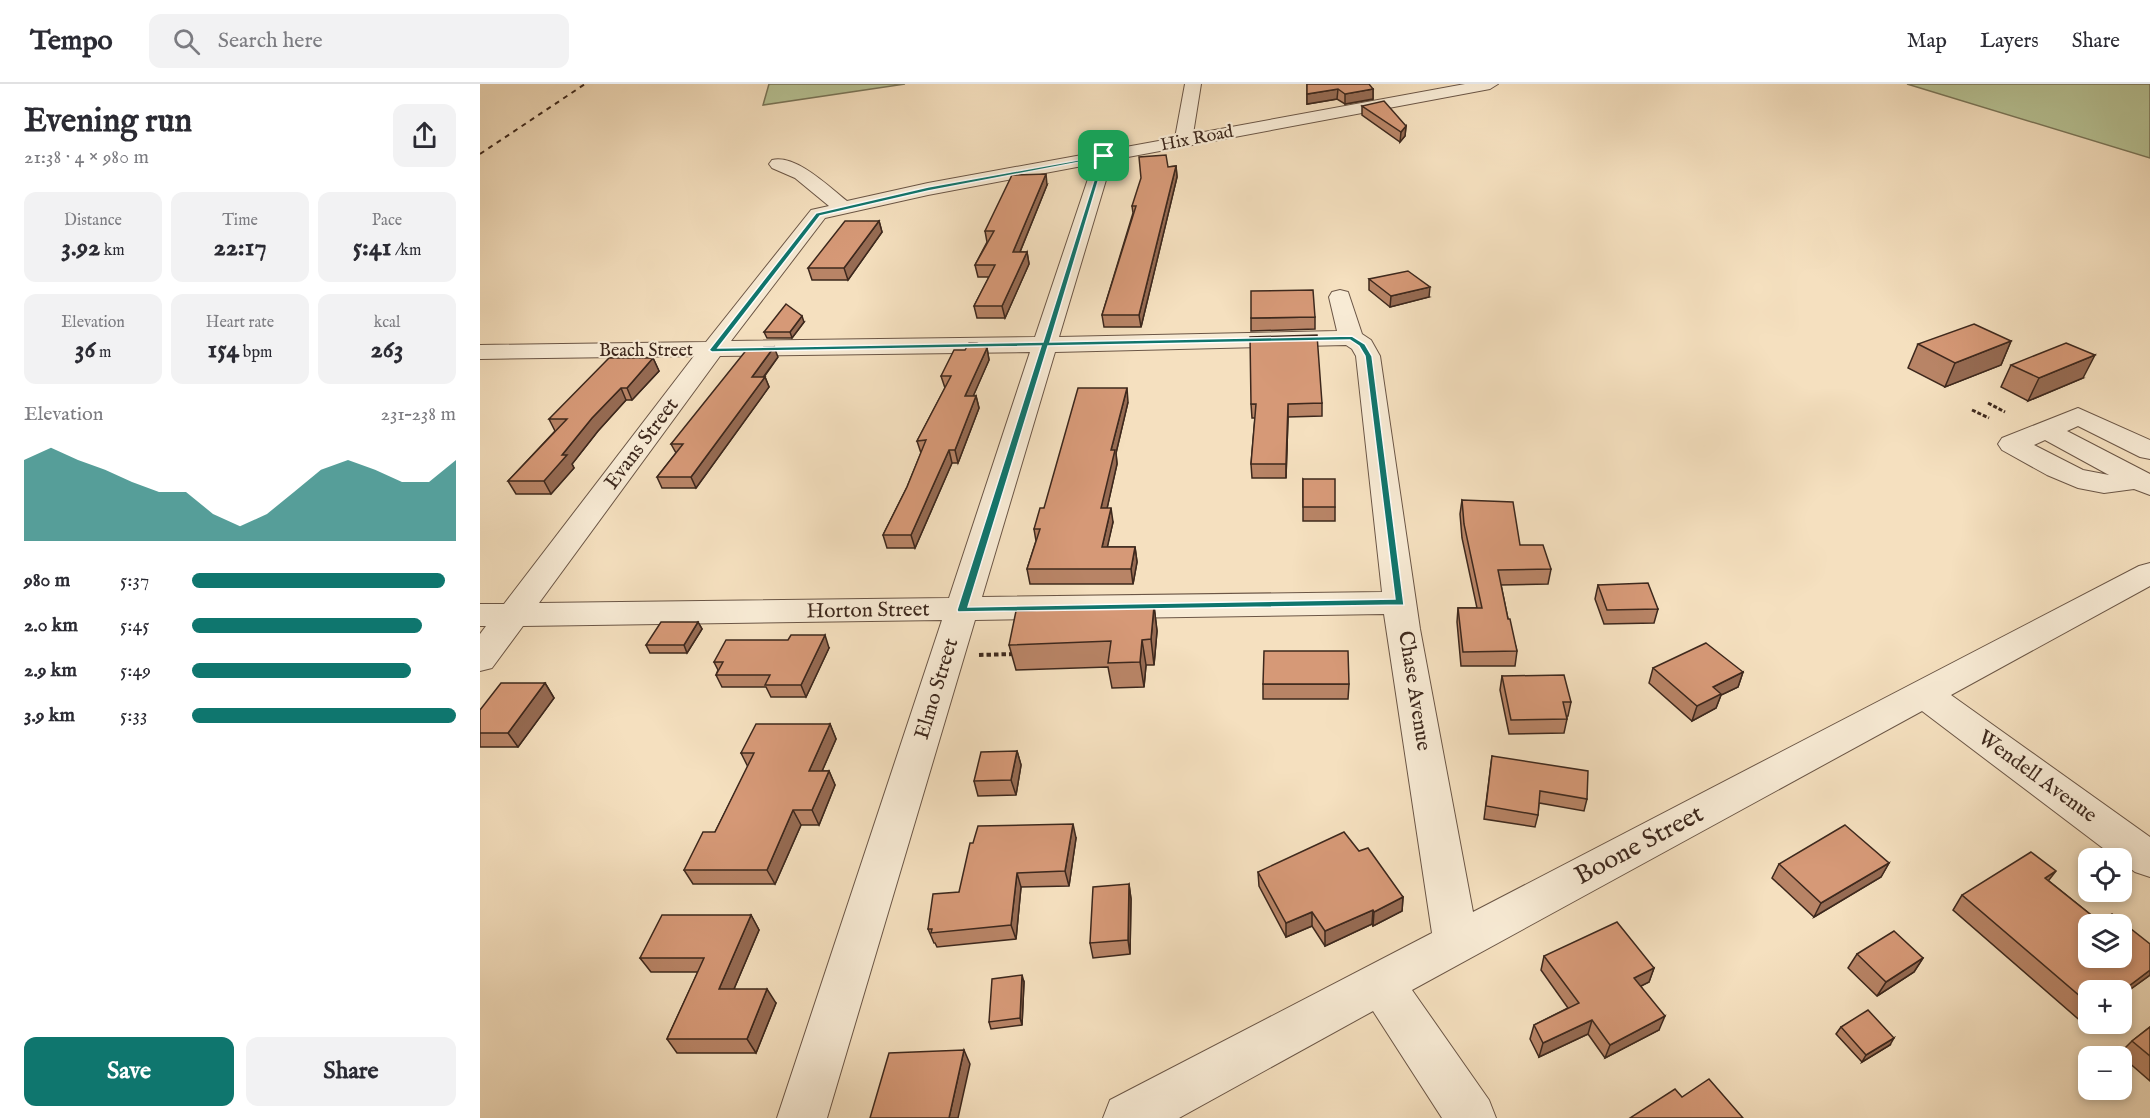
<!DOCTYPE html>
<meta charset="utf-8">
<style>
body{margin:0;font-family:"IM FELL English",serif;background:#f2f2f3;color:#2b2b33;height:100vh;display:flex;flex-direction:column;font-size:22px;white-space:nowrap}
*{box-sizing:border-box;margin:0}
p{font-size:20px;color:#7c7c81}
.icon{flex:none;width:33px;height:33px;fill:none;stroke:currentColor;stroke-width:2;stroke-linecap:round;stroke-linejoin:round}
.map{position:relative;flex:1;overflow:hidden}
.sheet{display:flex;flex-direction:column;background:#fff;width:480px}
.sheet>*{flex:none}
.tools{position:absolute;left:1598px;top:764px;display:grid;gap:12px}
.tools a{display:grid;place-items:center;width:54px;height:54px;border-radius:12px;background:#fff;box-shadow:0 3px 9px #0003;font-size:30px}
.pin{position:absolute;display:grid;place-items:center;width:51px;height:51px;color:#fff;margin:-26px;border-radius:12px;box-shadow:0 3px 9px #0006}
.round{display:grid;place-items:center;flex:none;width:63px;height:63px;border-radius:12px;background:#f2f2f3}
.summary{display:flex;align-items:center;justify-content:space-between;height:102px;padding:0 24px}
h1{font-size:33px;font-weight:700;line-height:45px}
.metrics{display:grid;grid-template-columns:repeat(3,1fr);gap:9px;height:102px;padding:6px 24px}
.metrics div{display:grid;align-content:center;border-radius:12px;background:#f2f2f3;text-align:center}
.metrics b{font-size:26px;font-weight:700}
.metrics small{font-size:16px;font-weight:400}
.metrics p{font-size:16px}
.chart{height:168px;padding:12px 24px}
.chart p{display:flex;justify-content:space-between}
.chart svg{width:100%;height:108px;margin-top:6px;fill:#0f766e;opacity:.7}
.primary-button{display:flex;gap:12px;margin-top:auto;padding:12px 24px}
.primary-button a{flex:1;height:69px;border-radius:12px;background:#0f766e;color:#fff;font-size:24px;font-weight:700;line-height:69px;text-align:center}
.primary-button a+a{background:#f2f2f3;color:#2b2b33}
ul{padding:0 24px;list-style:none;font-size:20px}
li{display:grid;grid-template-columns:96px 72px 1fr;align-items:center;height:45px}
li i{height:15px;border-radius:8px;background:#0f766e}
header{display:flex;align-items:center;gap:36px;box-sizing:border-box;height:84px;padding:0 30px;background:#fff;border-bottom:2px solid #e1e1e2}
header strong{font-size:28px}
nav{display:flex;gap:33px;margin-inline-start:auto;font-size:21px}
.search{width:420px;height:54px;background:#f2f2f3;display:flex;align-items:center;gap:15px;box-sizing:border-box;padding:0 21px;border-radius:12px;color:#7c7c81;font-size:22px}
main{display:flex;flex:1;min-height:0}
.map>svg:first-child{display:block}
.green{fill:#b7c395;stroke:#7a7659;stroke-width:1.5}
.lines{fill:none;stroke-linecap:round;stroke-linejoin:round}
.minor-casing{stroke:#6b5646;stroke-width:2}
.path-far1{stroke:#3d281d;stroke-width:3;stroke-dasharray:4 2;stroke-linecap:butt}
.path{stroke:#3d281d;stroke-width:4;stroke-dasharray:4.5 3;stroke-linecap:butt}
.minor{fill:#f8ebd5;fill-rule:evenodd}
.rail{stroke:#3d281d;stroke-width:2;stroke-dasharray:5 5;stroke-linecap:butt}
.wall{fill:#b88466;stroke:#3d281d;stroke-width:1.5}
.shaded-wall{fill:#966b53;stroke:#3d281d;stroke-width:1.5}
.building{fill:#d69977;stroke:#3d281d;stroke-width:1.5;fill-rule:evenodd}
.route{fill:#0f766e;stroke:#fff;stroke-width:1.5;fill-rule:evenodd}
.labels{text-anchor:middle;dominant-baseline:central;stroke-width:4.5;stroke-linejoin:round;paint-order:stroke}
.far-street-label{font-size:18px;fill:#3d281d;stroke:#f8ebd5}
.street-label{font-size:21px;fill:#3d281d;stroke:#f8ebd5}
.near-street-label{font-size:26px;fill:#3d281d;stroke:#f8ebd5}
</style>
<header>
<strong>Tempo</strong>
<div class="search"><svg class="icon" aria-label="search" viewBox="0 0 24 24"><circle cx="10" cy="10" r="6"/><path d="M15 15l6 6"/></svg>Search here</div>
<nav><a>Map</a><a>Layers</a><a>Share</a></nav>
</header>
<main>
<section class="sheet">
<div class="summary"><div><h1>Evening run</h1><p>21:38 · 4 × 980 m</p></div><a class="round"><svg class="icon" aria-label="share" viewBox="0 0 24 24"><path d="M12 15V3M7 8l5-5 5 5M5 13v7h14v-7"/></svg></a></div>
<div class="metrics">
<div><p>Distance</p><b>3.92<small> km</small></b></div>
<div><p>Time</p><b>22:17</b></div>
<div><p>Pace</p><b>5:41<small> /km</small></b></div>
</div>
<div class="metrics">
<div><p>Elevation</p><b>36<small> m</small></b></div>
<div><p>Heart rate</p><b>154<small> bpm</small></b></div>
<div><p>kcal</p><b>263</b></div>
</div>
<div class="chart"><p><span>Elevation</span>231–238 m</p>
<svg viewBox="0 0 160 44" preserveAspectRatio="none"><path d="M0 44V11L10 6L20 11L30 15L40 20L50 24L60 24L70 33L80 38L90 33L100 24L110 15L120 11L130 15L140 20L150 20L160 11V44z"/></svg>
</div>
<ul>
<li><b>980 m</b>5:37<i style="width:96%"></i></li>
<li><b>2.0 km</b>5:45<i style="width:87%"></i></li>
<li><b>2.9 km</b>5:49<i style="width:83%"></i></li>
<li><b>3.9 km</b>5:33<i style="width:100%"></i></li>
</ul>
<div class="primary-button"><a>Save</a><a>Share</a></div>
</section>
<div class="map">
<svg width="1670" height="1034" viewBox="0 0 1670 1034">
<rect width="100%" height="100%" fill="#f5e0bf"/>
<filter id="stains"><feTurbulence type="fractalNoise" baseFrequency=".00333" numOctaves="4"/><feColorMatrix values="0 0 0 0 .2 0 0 0 0 .09 0 0 0 0 .02 0 0 0 .5 -.17"/></filter>
<radialGradient id="worn" r=".72"><stop offset=".6" stop-color="#630" stop-opacity="0"/><stop offset="1" stop-color="#630" stop-opacity=".3"/></radialGradient>
<g class="green">
<polygon points="289,0 425,0 283,21"/>
<polygon points="1427,0 1670,0 1670,74"/>
</g>
<g class="lines">
<g class="minor-casing">
<g id="minor">
<path d="M705,0H721L713,50L985,0H1018L1010,5L632,76L579,253L857,247L849,213L852,208L860,206L868,208L882,250L891,256L900,272L940,545L993,828L1659,482L1670,479V502L1471,611L1670,753V793L1655,788L1641,778V774H1636L1442,627L932,906L1009,1016L1016,1034H962L893,927L699,1034H623L630,1016L952,849L904,530L495,536L347,1034H297L462,536L43,542L12,584L0,587V550L6,542H0V520H24L214,272L0,275V261L226,258L331,126L349,122L315,94L292,84L289,80L292,76C316,70 349,103 367,117L448,99L695,54ZM613,80L555,253L251,257L345,134L448,111ZM866,261L872,265L876,272L902,508L502,513L575,268ZM550,268L469,514L59,519L240,272Z"/>
<path d="M1598,324L1670,356V375L1660,373L1598,342L1587,347L1670,390V411L1654,405L1624,409L1598,404L1567,391L1522,366L1518,360L1522,354ZM1565,356L1629,391L1603,386L1554,361Z"/>
</g>
</g>
<g class="path-far1">
<polyline points="1508,319 1525,328"/>
<polyline points="1492,326 1509,334"/>
</g>
<polyline class="path" points="499,571 534,570"/>
<use href="#minor" class="minor"/>
<polyline class="rail" points="0,70 105,0"/>
</g>
<g class="wall">
<polygon points="827,0 893,5 893,15 865,20 857,15 827,20"/>
<polygon points="882,22 926,42 925,52 920,58 882,31"/>
<polygon points="696,82 697,93 661,243 624,243 622,231 653,129 652,122 688,83"/>
<polygon points="567,101 540,168 547,168 549,180 525,234 497,234 494,222 509,193 498,193 495,181 507,158 505,147"/>
<polygon points="399,137 402,148 368,196 332,196 328,184"/>
<polygon points="889,195 949,213 910,223 889,206"/>
<polygon points="835,233 835,245 771,247 771,234"/>
<polygon points="324,238 312,254 287,254 284,248"/>
<polygon points="1531,257 1521,281 1465,303 1428,284 1438,260"/>
<polygon points="507,264 509,276 493,312 496,312 499,324 478,379 472,379 435,464 407,464 403,451 427,403 441,369 437,357 465,304 461,292"/>
<polygon points="298,273 284,293 285,293 289,303 216,404 182,404 177,393 196,369 191,360"/>
<polygon points="173,274 179,287 152,316 146,316 118,347 92,380 94,384 71,410 36,410 28,397 75,347 69,335"/>
<polygon points="1531,281 1603,294 1548,317 1521,303"/>
<polygon points="648,318 636,369 637,380 627,424 633,438 627,463 655,463 657,478 653,500 550,500 547,485 556,457 554,445 564,424"/>
<polygon points="842,319 842,332 808,333 806,394 772,394 771,380 775,334 772,334 771,320"/>
<polygon points="823,395 855,423 855,437 823,437"/>
<polygon points="982,416 1071,485 1068,500 1021,501 1028,535 1037,567 1035,582 981,582 977,538 978,524 997,524 982,454 980,430"/>
<polygon points="1118,501 1178,525 1174,539 1124,540 1115,515"/>
<polygon points="674,522 677,547 674,581 666,581 664,603 632,604 628,583 536,586 529,561"/>
<polygon points="218,538 222,545 207,569 170,569 166,561"/>
<polygon points="349,564 326,613 291,613 286,603 242,603 236,591 238,586 234,578"/>
<polygon points="1173,584 1263,588 1258,603 1241,611 1236,624 1212,637 1169,599"/>
<polygon points="1022,592 1091,618 1088,632 1087,632 1087,635 1084,649 1029,650 1020,606"/>
<polygon points="65,599 74,614 38,663 0,663 0,626"/>
<polygon points="783,600 869,600 868,615 783,615"/>
<polygon points="350,640 356,655 342,687 349,687 355,701 339,741 321,741 295,800 213,800 204,786 235,748 268,683 261,669"/>
<polygon points="537,667 541,681 536,711 498,712 494,697"/>
<polygon points="1012,672 1107,715 1104,727 1059,719 1058,731 1055,743 1004,735"/>
<polygon points="596,754 589,802 541,803 536,855 457,863 455,859 454,859 448,845 479,808"/>
<polygon points="879,767 923,813 922,827 893,842 892,840 845,862 832,842 806,853 779,802 778,788"/>
<polygon points="1409,779 1401,793 1334,833 1292,794 1299,780"/>
<polygon points="1569,797 1620,838 1670,860 1670,891 1641,912 1608,906 1608,937 1604,940 1473,826 1482,811"/>
<polygon points="649,800 651,815 650,870 613,874 610,859"/>
<polygon points="271,831 279,846 254,905 296,919 276,969 197,969 187,955 218,888 171,888 160,874"/>
<polygon points="1377,870 1443,874 1434,888 1397,912 1368,884"/>
<polygon points="1064,872 1174,884 1169,898 1161,902 1179,946 1125,974 1108,950 1059,973 1050,955 1054,941 1088,924 1061,886"/>
<polygon points="544,898 542,941 511,945 509,938"/>
<polygon points="1361,943 1410,961 1382,978 1356,950"/>
<polygon points="1670,943 1670,997 1639,970 1652,957"/>
</g>
<g class="shaded-wall">
<polygon points="858,5 857,15 827,20 827,10"/>
<polygon points="893,5 893,15 865,20 865,10"/>
<polygon points="926,42 925,52 920,58 921,48"/>
<polygon points="696,82 697,93 661,243 659,231"/>
<polygon points="566,90 567,101 535,180 533,168"/>
<polygon points="399,137 402,148 368,196 364,184"/>
<polygon points="547,168 549,180 525,234 522,222"/>
<polygon points="950,203 949,213 910,223 911,212"/>
<polygon points="322,232 324,238 312,254 310,248"/>
<polygon points="1531,257 1521,281 1465,303 1475,279"/>
<polygon points="294,263 298,273 276,303 272,293"/>
<polygon points="507,264 509,276 488,324 485,312"/>
<polygon points="1615,271 1603,294 1548,317 1559,294"/>
<polygon points="173,274 179,287 152,316 147,304"/>
<polygon points="285,293 289,303 216,404 211,393"/>
<polygon points="141,304 146,316 118,347 92,380 94,384 71,410 64,397 82,371 112,334"/>
<polygon points="647,304 648,318 636,369 637,380 624,438 621,424 631,366"/>
<polygon points="496,312 499,324 478,379 475,366"/>
<polygon points="808,320 808,333 806,394 806,380"/>
<polygon points="469,366 472,379 435,464 431,451"/>
<polygon points="631,424 633,438 624,478 622,463"/>
<polygon points="655,463 657,478 653,500 651,485"/>
<polygon points="674,522 677,547 674,581 671,555"/>
<polygon points="218,538 222,545 207,569 204,561"/>
<polygon points="345,551 349,564 326,613 321,601"/>
<polygon points="662,556 666,581 664,603 660,578"/>
<polygon points="1263,588 1258,603 1241,611 1236,624 1212,637 1217,622 1233,603"/>
<polygon points="65,599 74,614 38,663 28,649"/>
<polygon points="350,640 356,655 336,701 329,687"/>
<polygon points="537,667 541,681 536,711 531,696"/>
<polygon points="349,687 355,701 339,741 332,726"/>
<polygon points="313,726 321,741 295,800 287,786"/>
<polygon points="593,740 596,754 589,802 585,787"/>
<polygon points="1409,779 1401,793 1334,833 1341,819"/>
<polygon points="1576,787 1565,801 1565,794"/>
<polygon points="537,789 541,803 536,855 531,841"/>
<polygon points="649,800 651,815 650,870 648,856"/>
<polygon points="923,813 922,827 893,842 894,828"/>
<polygon points="893,826 892,840 845,862 845,847"/>
<polygon points="832,828 832,842 806,853 806,839"/>
<polygon points="271,831 279,846 248,919 239,905"/>
<polygon points="1443,874 1434,888 1397,912 1406,898"/>
<polygon points="1174,884 1169,898 1149,908 1154,894"/>
<polygon points="1670,886 1670,891 1641,912 1641,908"/>
<polygon points="542,891 544,898 542,941 540,934"/>
<polygon points="287,905 296,919 276,969 267,955"/>
<polygon points="1185,932 1179,946 1125,974 1130,961"/>
<polygon points="1112,936 1108,950 1059,973 1063,959"/>
<polygon points="1414,954 1410,961 1382,978 1386,971"/>
<polygon points="484,966 490,980 478,1034 469,1034"/>
</g>
<g class="building">
<polygon points="827,0 889,0 893,5 865,10 858,5 827,10"/>
<polygon points="904,17 926,42 921,48 882,22"/>
<polygon points="686,71 688,83 696,82 659,231 622,231 656,122 652,122 661,94 659,73"/>
<polygon points="566,90 533,168 547,168 522,222 494,222 515,181 495,181 514,147 505,147 532,91"/>
<polygon points="365,137 399,137 364,184 328,184"/>
<polygon points="928,187 950,203 911,212 889,195"/>
<polygon points="833,206 835,233 771,234 771,207"/>
<polygon points="306,220 322,232 310,248 284,248"/>
<polygon points="1494,240 1531,257 1475,279 1438,260"/>
<polygon points="837,251 842,319 808,320 806,380 771,380 776,320 771,320 770,253"/>
<polygon points="489,259 497,259 507,264 485,312 496,312 475,366 469,366 431,451 403,451 427,403 446,356 437,357 471,292 461,292 474,266 485,266"/>
<polygon points="1586,259 1615,271 1559,294 1531,281"/>
<polygon points="294,263 272,293 285,293 211,393 177,393 203,360 191,360 268,264"/>
<polygon points="129,274 173,274 147,304 141,304 112,334 82,371 87,371 64,397 28,397 87,335 69,335"/>
<polygon points="598,304 647,304 631,366 635,366 621,424 631,424 622,463 655,463 651,485 547,485 560,445 554,445 560,424 564,424"/>
<rect x="823" y="395" width="32" height="28"/>
<polygon points="982,416 1033,418 1040,461 1063,461 1071,485 1018,486 1028,535 1030,535 1037,567 983,568 978,524 1002,524 984,440"/>
<polygon points="1168,499 1178,525 1127,526 1118,501"/>
<polygon points="674,522 671,555 662,556 660,578 628,579 631,557 529,561 536,527"/>
<polygon points="181,538 218,538 204,561 166,561"/>
<polygon points="311,551 345,551 321,601 285,601 290,591 236,591 243,578 234,578 246,556 308,556"/>
<polygon points="1226,559 1263,588 1233,603 1241,610 1217,622 1173,584"/>
<polygon points="784,567 868,567 869,600 783,600"/>
<polygon points="1084,591 1091,618 1083,618 1087,635 1031,636 1022,592"/>
<polygon points="21,599 65,599 28,649 0,649 0,626"/>
<polygon points="276,640 350,640 329,687 349,687 332,726 313,726 287,786 204,786 223,748 235,748 274,669 261,669"/>
<polygon points="537,667 531,696 494,697 501,668"/>
<polygon points="1012,672 1108,687 1107,715 1060,707 1058,731 1006,722"/>
<polygon points="593,740 585,787 537,789 531,841 451,849 452,845 448,845 453,810 479,808 490,759 493,759 498,742"/>
<polygon points="1365,741 1409,779 1341,819 1299,780"/>
<polygon points="864,748 879,767 888,764 923,813 894,828 893,826 845,847 832,828 806,839 778,788"/>
<path d="M1551,768L1576,787L1565,794L1620,838L1632,830L1670,860V886L1641,908V906H1608V919L1482,811ZM1608,840H1641V873H1608Z"/>
<polygon points="649,800 648,856 610,859 613,803"/>
<polygon points="182,831 271,831 239,905 287,905 267,955 187,955 224,874 160,874"/>
<polygon points="1137,838 1174,884 1154,894 1185,932 1130,961 1112,936 1063,959 1054,941 1099,919 1064,872"/>
<polygon points="1414,847 1443,874 1406,898 1377,870"/>
<polygon points="542,891 540,934 509,938 512,895"/>
<polygon points="1388,926 1414,954 1386,971 1361,943"/>
<polygon points="1670,943 1670,972 1652,957"/>
<polygon points="484,966 469,1034 390,1034 409,969"/>
<polygon points="1229,995 1263,1034 1150,1034 1195,1005 1202,1013"/>
</g>
<path class="route" d="M626,71L570,258L872,252L885,260L892,272L924,521L478,528L477,526L561,262L232,268L229,266L336,129L448,103ZM621,74L563,258L238,264L340,132L448,107ZM870,256L879,262L885,272L915,515L488,523L568,262Z"/>
<g class="labels">
<g class="far-street-label">
<text transform="translate(717 55) rotate(-11)">Hix Road</text>
<text x="166" y="267">Beach Street</text>
</g>
<g class="street-label">
<text transform="translate(162 360) rotate(-53)">Evans Street</text>
<text transform="translate(388 527) rotate(-1)">Horton Street</text>
<text transform="translate(457 605) rotate(-73)">Elmo Street</text>
<text transform="translate(934 607) rotate(81)">Chase Avenue</text>
<text transform="translate(1557 693) rotate(36)">Wendell Avenue</text>
</g>
<g class="near-street-label">
<text transform="translate(1159 761) rotate(-28)">Boone Street</text>
</g>
</g>
<rect width="100%" height="100%" filter="url(#stains)"/>
<rect width="100%" height="100%" fill="url(#worn)"/>
</svg>
<div class="tools">
<a><svg class="icon" aria-label="locate" viewBox="0 0 24 24"><circle cx="12" cy="12" r="6"/><path d="M12 2v4M12 18v4M2 12h4M18 12h4"/></svg></a>
<a><svg class="icon" aria-label="layers" viewBox="0 0 24 24"><path d="M12 4l9 5-9 5-9-5zM3 14l9 5 9-5"/></svg></a>
<a>+</a>
<a>−</a>
</div>
<div class="pin" style="left:624px;top:72px;background:#1e9e55"><svg class="icon" aria-label="arrive" viewBox="0 0 24 24"><path d="M6 21V4h12l-3 4 3 4H6"/></svg></div>
</div>
</main>
